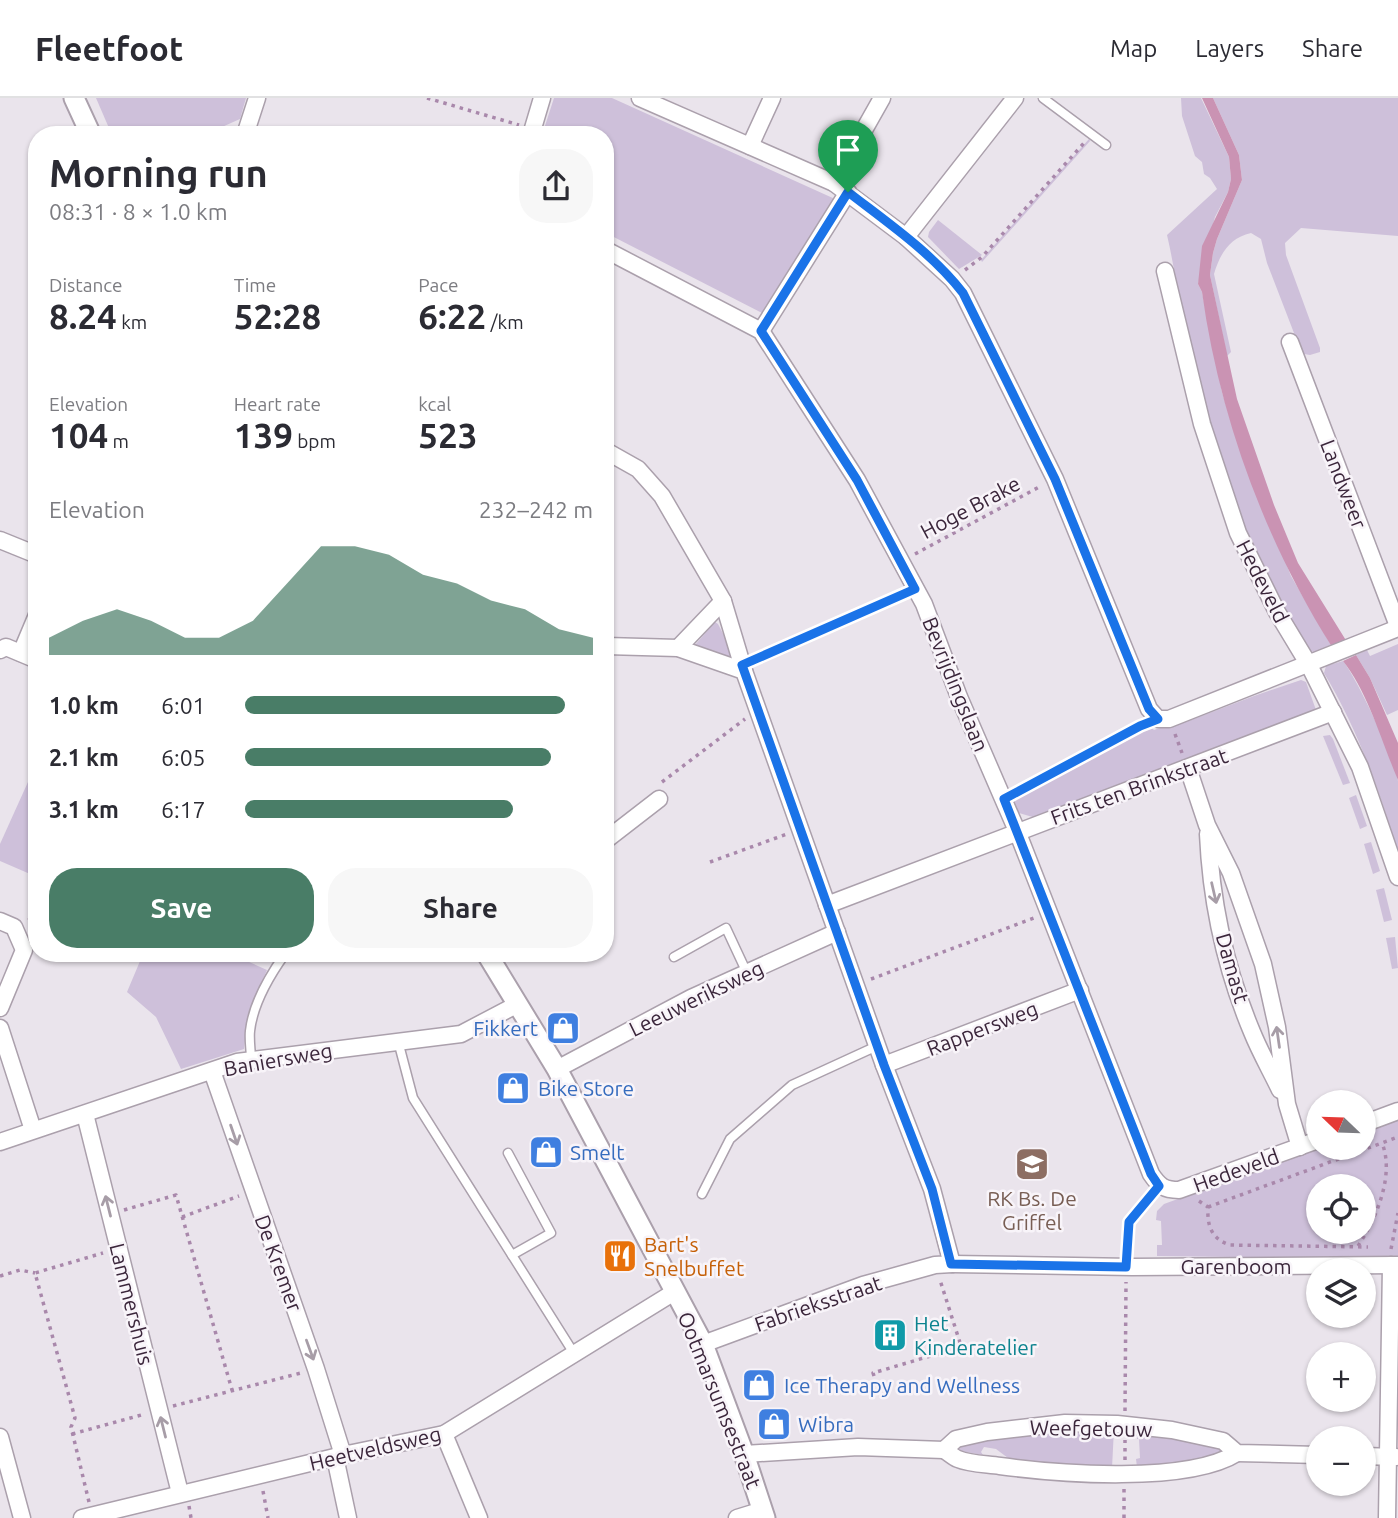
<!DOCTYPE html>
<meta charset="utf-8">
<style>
body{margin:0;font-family:Ubuntu,sans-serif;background:#f7f7f7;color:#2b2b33;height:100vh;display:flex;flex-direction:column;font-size:26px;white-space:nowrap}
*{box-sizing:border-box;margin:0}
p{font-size:23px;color:#7c7c81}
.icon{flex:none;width:38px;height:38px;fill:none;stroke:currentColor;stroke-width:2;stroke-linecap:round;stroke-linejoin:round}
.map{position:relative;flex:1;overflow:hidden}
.sheet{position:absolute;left:28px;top:28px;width:586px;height:836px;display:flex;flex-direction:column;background:#fff;border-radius:28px;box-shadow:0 2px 5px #0004}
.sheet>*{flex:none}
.needle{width:46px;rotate:293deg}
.tools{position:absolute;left:1306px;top:992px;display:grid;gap:14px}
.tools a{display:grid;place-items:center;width:70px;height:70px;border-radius:50%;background:#fff;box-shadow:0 2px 5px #0004;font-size:35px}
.pin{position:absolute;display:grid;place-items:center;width:60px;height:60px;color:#fff;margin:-72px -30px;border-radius:50% 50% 50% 0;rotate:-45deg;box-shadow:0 0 7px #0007}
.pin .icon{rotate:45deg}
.round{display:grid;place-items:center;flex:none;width:74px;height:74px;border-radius:28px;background:#f7f7f7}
.headline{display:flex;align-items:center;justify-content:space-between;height:119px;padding:0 21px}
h1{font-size:38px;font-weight:700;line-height:52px}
.figures{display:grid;grid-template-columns:repeat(3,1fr);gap:10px;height:119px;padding:7px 21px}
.figures div{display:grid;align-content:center}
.figures b{font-size:35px;font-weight:700}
.figures small{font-size:19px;font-weight:400}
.figures p{font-size:19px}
.chart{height:196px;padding:14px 21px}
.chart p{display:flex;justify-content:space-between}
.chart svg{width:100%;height:126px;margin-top:7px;fill:#497d67;opacity:.7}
.primary-button{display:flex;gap:14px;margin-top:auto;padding:14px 21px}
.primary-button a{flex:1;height:80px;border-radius:28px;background:#497d67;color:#fff;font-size:28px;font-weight:700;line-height:80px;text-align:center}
.primary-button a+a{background:#f7f7f7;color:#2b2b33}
ul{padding:0 21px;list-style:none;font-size:23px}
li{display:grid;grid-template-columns:112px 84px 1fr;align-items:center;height:52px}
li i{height:18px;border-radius:9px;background:#497d67}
header{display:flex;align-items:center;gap:42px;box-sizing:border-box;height:98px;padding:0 35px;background:#fff;border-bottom:2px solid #e1e1e2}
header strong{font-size:33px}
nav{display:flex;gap:38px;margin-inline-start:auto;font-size:24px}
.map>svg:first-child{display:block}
.green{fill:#cec0da;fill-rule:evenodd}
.water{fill:#ca93b3}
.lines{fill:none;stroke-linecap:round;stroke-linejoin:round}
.service-casing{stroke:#aba0ac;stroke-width:11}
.minor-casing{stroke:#aba0ac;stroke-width:19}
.tertiary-casing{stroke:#aba0ac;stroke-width:23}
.path{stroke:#a988ab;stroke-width:3.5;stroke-dasharray:3.5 5;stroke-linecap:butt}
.service{stroke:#fff;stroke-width:8}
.minor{stroke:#fff;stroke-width:16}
.tertiary{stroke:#fff;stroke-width:19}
.oneway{stroke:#a79da7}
.route-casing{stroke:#fff;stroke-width:14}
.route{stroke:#1a73e8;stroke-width:9}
.labels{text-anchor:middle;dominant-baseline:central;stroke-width:5;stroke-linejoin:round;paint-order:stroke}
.street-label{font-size:21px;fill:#3b263b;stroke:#f8f4f9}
.shop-label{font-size:21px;fill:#366cbe;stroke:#f8f4f9;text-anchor:start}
.education-label{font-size:21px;fill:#785e54;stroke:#f8f4f9}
.food-label{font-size:21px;fill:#c56008;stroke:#f8f4f9;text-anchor:start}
.culture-label{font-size:21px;fill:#0d838f;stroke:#f8f4f9;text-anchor:start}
</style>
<header>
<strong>Fleetfoot</strong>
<nav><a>Map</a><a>Layers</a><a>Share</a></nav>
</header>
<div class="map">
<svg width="1398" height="1420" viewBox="0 0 1398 1420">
<rect width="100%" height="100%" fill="#eae4ec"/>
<g class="green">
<polygon points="96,0 246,0 240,21 204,37 112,37"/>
<polygon points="554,0 612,0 835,101 764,216 606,135 606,37 542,37"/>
<path d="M1181,0H1201L1229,59L1231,81L1228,94L1215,119L1198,186L1202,194L1222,294L1231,324L1291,478L1332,549L1316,556C1301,548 1291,523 1283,508C1235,421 1204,324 1184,226C1178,197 1174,167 1167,137L1217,91L1210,80L1204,76L1202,64L1195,58L1182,18Z"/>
<path d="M1213,0H1398V138L1301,130L1285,145L1286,157L1320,250V254L1310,257L1304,256L1299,248L1267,165L1261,141L1251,135C1229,140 1220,156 1214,176L1231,254L1227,258L1210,177L1213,155L1217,141L1242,82L1239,57Z"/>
<polygon points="1089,41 1090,43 982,164 981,162"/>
<polygon points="938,122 982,157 959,171 928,139 929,134"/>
<polygon points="715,524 718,526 734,557 731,563 727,564 695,547"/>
<polygon points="1398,546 1398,612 1387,617 1370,580 1356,557 1367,552 1370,558"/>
<path d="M1343,563C1358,582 1394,660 1398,683C1398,706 1398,732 1398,755C1380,693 1357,630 1324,575L1326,568Z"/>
<polygon points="1301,582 1306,584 1316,612 1036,720 1019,715 1012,704 1009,691 1144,622 1154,632 1182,622 1186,624 1254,598"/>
<polygon points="1330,637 1333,641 1350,685 1343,687 1323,638"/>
<polygon points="37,664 37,779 0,763 0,746"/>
<polygon points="1356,697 1367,728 1360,731 1349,700"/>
<polygon points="1371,744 1380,773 1373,776 1364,746"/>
<polygon points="1384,790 1392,822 1384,824 1376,792"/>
<polygon points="1395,839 1398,870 1392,871 1386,840"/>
<polygon points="143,856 231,856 267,872 248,916 244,951 181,971 156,919 127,894"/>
<path d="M1398,1020V1161L1157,1158V1147H1162L1161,1123L1156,1122L1157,1113L1164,1106L1318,1050H1363V1032ZM1318,1088H1363V1134H1318Z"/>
<polygon points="1114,1331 1112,1370 1012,1363 996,1351 984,1349 981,1354 983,1357 961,1353 959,1350 959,1347 1023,1333"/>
<polygon points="1137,1333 1217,1346 1223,1352 1223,1357 1177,1365 1137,1369 1136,1361 1140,1360 1139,1341 1137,1341"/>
</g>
<g class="water">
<path d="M1202,0H1213L1239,57L1242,82L1217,141L1213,155L1210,177L1237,301L1274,407L1298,465L1347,544L1332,549C1265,443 1219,318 1202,194L1198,186L1202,148L1228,94L1231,81L1229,59Z"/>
<path d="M1356,557L1370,580L1398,645V682C1382,645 1368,594 1343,563Z"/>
</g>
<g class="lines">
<g class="service-casing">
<g id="service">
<polyline points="1043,0 1106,47"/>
<polyline points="674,859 726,830 747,875"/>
<polyline points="398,943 413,1000 575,1257"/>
<path d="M251,962C251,953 249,942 250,933C253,906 270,877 285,856"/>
<polyline points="508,1055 551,1135 512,1157"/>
<polyline points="702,1096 730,1041 792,987 877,948"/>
</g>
</g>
<g class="minor-casing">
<g id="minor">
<polyline points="640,0 834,85 906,139 952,181 963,195 1055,381 1149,611 1158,621 1169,621 1398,530"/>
<polyline points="245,37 257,0"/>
<polyline points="531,37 542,0"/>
<polyline points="750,48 772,0"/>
<polyline points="834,85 882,0"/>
<polyline points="906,139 1015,0"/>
<path d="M606,152L761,233L857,382L924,506L959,599L1017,733L1151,1076C1159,1088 1164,1092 1179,1092L1318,1042"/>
<polyline points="1165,173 1202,326 1238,435 1277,514 1309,567 1360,669 1398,779"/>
<polyline points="761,233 848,94"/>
<polyline points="1290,244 1398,528"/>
<polyline points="606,353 638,371 662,398 723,503 744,573"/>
<polyline points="0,442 37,457"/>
<polyline points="606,548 678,550 744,573 884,967 932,1091 952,1166 935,1167 863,1187 703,1246"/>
<polyline points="678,550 723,503"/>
<polyline points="0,552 6,549 37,562"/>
<polyline points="21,555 37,517"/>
<polyline points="1188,670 1207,727 1231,775 1263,866 1277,929 1287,1006 1300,1049"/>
<path d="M1208,736C1211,803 1226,872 1252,934C1260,954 1271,973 1280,992"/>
<polyline points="606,742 659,701"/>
<polyline points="827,807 1333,614"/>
<polyline points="0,823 14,829 24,852 0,910"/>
<polyline points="0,930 33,1032"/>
<polyline points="884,967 1080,892"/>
<polyline points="557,971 691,900 837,834"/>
<polyline points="212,973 316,1271 343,1357"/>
<polyline points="85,1016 180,1395"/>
<polyline points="1363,1026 1398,1013"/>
<polyline points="0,1044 237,964 461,936 518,906"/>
<polyline points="952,1166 1132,1169 1398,1167"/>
<polyline points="444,1336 479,1420"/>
<polyline points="0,1339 22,1420"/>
<path d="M944,1352C948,1354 953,1359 958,1361C970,1366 987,1366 1000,1368C1058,1376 1188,1386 1237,1355"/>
<polyline points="744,1356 858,1349 944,1352 956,1341 987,1334 1065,1325 1117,1326 1172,1332 1223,1343 1237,1355 1318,1357"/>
<polyline points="1363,1358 1396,1359"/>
<polyline points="335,1359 348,1420"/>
<polyline points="82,1420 343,1357 444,1336 676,1193"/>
<polyline points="737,1420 763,1412"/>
<polyline points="1387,1420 1391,1167"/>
</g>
</g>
<g class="tertiary-casing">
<g id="tertiary">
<polyline points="74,0 91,37"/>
<polyline points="487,856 557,971 703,1246 744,1356 765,1420"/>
</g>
</g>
<g class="path">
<polyline points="427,0 519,27"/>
<polyline points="965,172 982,159 1084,45"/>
<polyline points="915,456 1041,388"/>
<polyline points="757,560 901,497"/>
<polyline points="1175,636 1182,655"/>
<polyline points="662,684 745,621"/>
<polyline points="1017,694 1143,627"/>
<polyline points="710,764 787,736"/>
<polyline points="29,822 37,805"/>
<polyline points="871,881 1034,820"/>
<path d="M1199,1103L1208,1109C1207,1127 1211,1141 1230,1147L1368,1149"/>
<polyline points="1208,1109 1398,1039"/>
<polyline points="124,1112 176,1097 232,1292"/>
<polyline points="182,1119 239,1098"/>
<path d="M1358,1148C1376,1121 1395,1077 1382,1045"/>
<polyline points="1391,1151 1398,1115"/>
<polyline points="1127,1152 1129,1124 1151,1098"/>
<polyline points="0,1178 20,1172 35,1175"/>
<polyline points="859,1293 876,1284 873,1275 937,1256 962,1251 940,1182"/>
<polyline points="173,1308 301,1275"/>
<polyline points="1125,1313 1126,1184"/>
<polyline points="72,1336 145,1316"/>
<polyline points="1125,1362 1125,1342"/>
<polyline points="263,1393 268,1420"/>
<polyline points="89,1404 71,1329 75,1320 35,1175 103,1155"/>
<polyline points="189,1408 191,1420"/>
<polyline points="1124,1420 1124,1391"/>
</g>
<use href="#service" class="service"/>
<use href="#minor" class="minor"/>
<use href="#tertiary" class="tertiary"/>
</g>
<defs><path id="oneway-shaft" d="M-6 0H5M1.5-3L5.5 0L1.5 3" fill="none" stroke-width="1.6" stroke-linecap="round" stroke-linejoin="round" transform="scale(1.75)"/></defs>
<g class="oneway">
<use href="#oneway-shaft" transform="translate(1214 795) rotate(77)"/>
<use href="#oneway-shaft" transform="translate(1278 939) rotate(-98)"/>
<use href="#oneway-shaft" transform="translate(234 1037) rotate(71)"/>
<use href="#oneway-shaft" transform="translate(108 1108) rotate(-104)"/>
<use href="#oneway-shaft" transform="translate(310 1252) rotate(70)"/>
<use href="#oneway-shaft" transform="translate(163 1329) rotate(-104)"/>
</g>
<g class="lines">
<g class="route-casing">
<path id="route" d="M848,94C888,125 932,155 963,195L1055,381L1149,611L1158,621L1140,628L1004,701L1151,1076L1159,1088L1129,1124L1126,1169L951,1166L932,1091L884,967L742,567L915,491L857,382L761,233Z"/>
</g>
<use href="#route" class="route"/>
</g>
<defs>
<g id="shop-square" transform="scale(1.75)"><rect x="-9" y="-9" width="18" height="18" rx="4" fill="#3f7fe0" stroke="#f8f4f9"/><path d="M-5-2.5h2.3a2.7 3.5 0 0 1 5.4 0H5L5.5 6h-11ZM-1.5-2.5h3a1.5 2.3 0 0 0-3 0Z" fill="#fff"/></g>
<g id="school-square" transform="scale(1.75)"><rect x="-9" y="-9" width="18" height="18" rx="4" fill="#8d6e63" stroke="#f8f4f9"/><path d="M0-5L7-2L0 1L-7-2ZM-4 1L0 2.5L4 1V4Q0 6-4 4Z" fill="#fff"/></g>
<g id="restaurant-square" transform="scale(1.75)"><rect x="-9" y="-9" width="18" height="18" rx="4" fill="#e8710a" stroke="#f8f4f9"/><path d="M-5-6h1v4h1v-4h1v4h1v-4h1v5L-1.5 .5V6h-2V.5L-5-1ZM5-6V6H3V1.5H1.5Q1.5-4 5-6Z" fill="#fff"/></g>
<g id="building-square" transform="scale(1.75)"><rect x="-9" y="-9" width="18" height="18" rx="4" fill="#0f9aa8" stroke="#f8f4f9"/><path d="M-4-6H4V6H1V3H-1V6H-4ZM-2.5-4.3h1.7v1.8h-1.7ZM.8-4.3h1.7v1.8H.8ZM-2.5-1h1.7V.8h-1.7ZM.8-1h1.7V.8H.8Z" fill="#fff"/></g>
</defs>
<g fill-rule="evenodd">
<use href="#shop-square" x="563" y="930"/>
<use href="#shop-square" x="513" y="990"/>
<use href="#shop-square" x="546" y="1054"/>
<use href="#school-square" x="1032" y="1066"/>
<use href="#restaurant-square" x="620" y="1158"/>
<use href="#building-square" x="890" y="1237"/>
<use href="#shop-square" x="759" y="1287"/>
<use href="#shop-square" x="774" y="1326"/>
</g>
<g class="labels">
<g class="street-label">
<text transform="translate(1344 386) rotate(69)">Landweer</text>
<text transform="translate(970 409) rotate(-28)">Hoge Brake</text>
<text transform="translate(1263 483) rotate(63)">Hedeveld</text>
<text transform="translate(956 586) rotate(68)">Bevrijdingslaan</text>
<text transform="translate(1139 688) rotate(-20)">Frits ten Brinkstraat</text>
<text transform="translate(1233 870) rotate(74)">Damast</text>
<text transform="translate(696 900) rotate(-26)">Leeuweriksweg</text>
<text transform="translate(982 930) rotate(-21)">Rappersweg</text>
<text transform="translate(278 961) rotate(-10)">Baniersweg</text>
<text transform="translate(1236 1072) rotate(-20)">Hedeveld</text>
<text transform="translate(279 1165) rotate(70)">De Kremer</text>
<text x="1236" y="1168">Garenboom</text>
<text transform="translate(818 1205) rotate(-19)">Fabrieksstraat</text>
<text transform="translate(132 1206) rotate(76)">Lammershuis</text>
<text transform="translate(720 1302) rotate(68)">Ootmarsumsestraat</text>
<text transform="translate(1091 1330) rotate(1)">Weefgetouw</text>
<text transform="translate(375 1350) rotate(-13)">Heetveldsweg</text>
</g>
<g class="shop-label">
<text x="538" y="930" text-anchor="end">Fikkert</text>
<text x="538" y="990">Bike Store</text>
<text x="570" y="1054">Smelt</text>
<text x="784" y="1287">Ice Therapy and Wellness</text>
<text x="798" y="1326">Wibra</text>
</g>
<g class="education-label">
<text x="1032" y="1100">RK Bs. De<tspan x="1032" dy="24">Griffel</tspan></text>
</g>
<g class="food-label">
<text x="644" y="1146">Bart's<tspan x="644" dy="24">Snelbuffet</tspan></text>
</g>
<g class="culture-label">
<text x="914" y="1225">Het<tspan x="914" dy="24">Kinderatelier</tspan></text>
</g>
</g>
</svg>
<div class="tools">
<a><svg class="needle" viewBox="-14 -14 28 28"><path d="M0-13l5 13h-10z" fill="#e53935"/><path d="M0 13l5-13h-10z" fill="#7c7c81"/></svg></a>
<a><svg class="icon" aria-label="locate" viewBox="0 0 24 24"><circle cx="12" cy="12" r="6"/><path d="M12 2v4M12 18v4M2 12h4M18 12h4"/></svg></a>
<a><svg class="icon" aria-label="layers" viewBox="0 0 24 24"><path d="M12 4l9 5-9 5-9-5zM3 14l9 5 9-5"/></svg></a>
<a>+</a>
<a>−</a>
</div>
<div class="pin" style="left:848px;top:94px;background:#1e9e55"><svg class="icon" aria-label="arrive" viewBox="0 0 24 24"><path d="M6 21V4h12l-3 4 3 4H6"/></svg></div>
<section class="sheet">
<div class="headline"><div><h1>Morning run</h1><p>08:31 · 8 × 1.0 km</p></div><a class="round"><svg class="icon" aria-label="share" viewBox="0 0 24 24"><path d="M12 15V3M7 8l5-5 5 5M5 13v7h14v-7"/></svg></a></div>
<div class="figures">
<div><p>Distance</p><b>8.24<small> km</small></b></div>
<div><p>Time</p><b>52:28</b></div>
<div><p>Pace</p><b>6:22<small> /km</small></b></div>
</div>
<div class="figures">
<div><p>Elevation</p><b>104<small> m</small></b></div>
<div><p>Heart rate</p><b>139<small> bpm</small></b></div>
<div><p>kcal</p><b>523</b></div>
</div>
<div class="chart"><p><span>Elevation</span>232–242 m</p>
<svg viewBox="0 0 160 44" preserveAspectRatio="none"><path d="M0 44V38L10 32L20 28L30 32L40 38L50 38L60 32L70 19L80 6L90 6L100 9L110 16L120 19L130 25L140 28L150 35L160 38V44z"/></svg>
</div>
<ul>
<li><b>1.0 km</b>6:01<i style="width:92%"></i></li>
<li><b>2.1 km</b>6:05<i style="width:88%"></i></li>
<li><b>3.1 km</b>6:17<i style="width:77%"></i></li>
</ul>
<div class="primary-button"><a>Save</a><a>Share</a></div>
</section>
</div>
